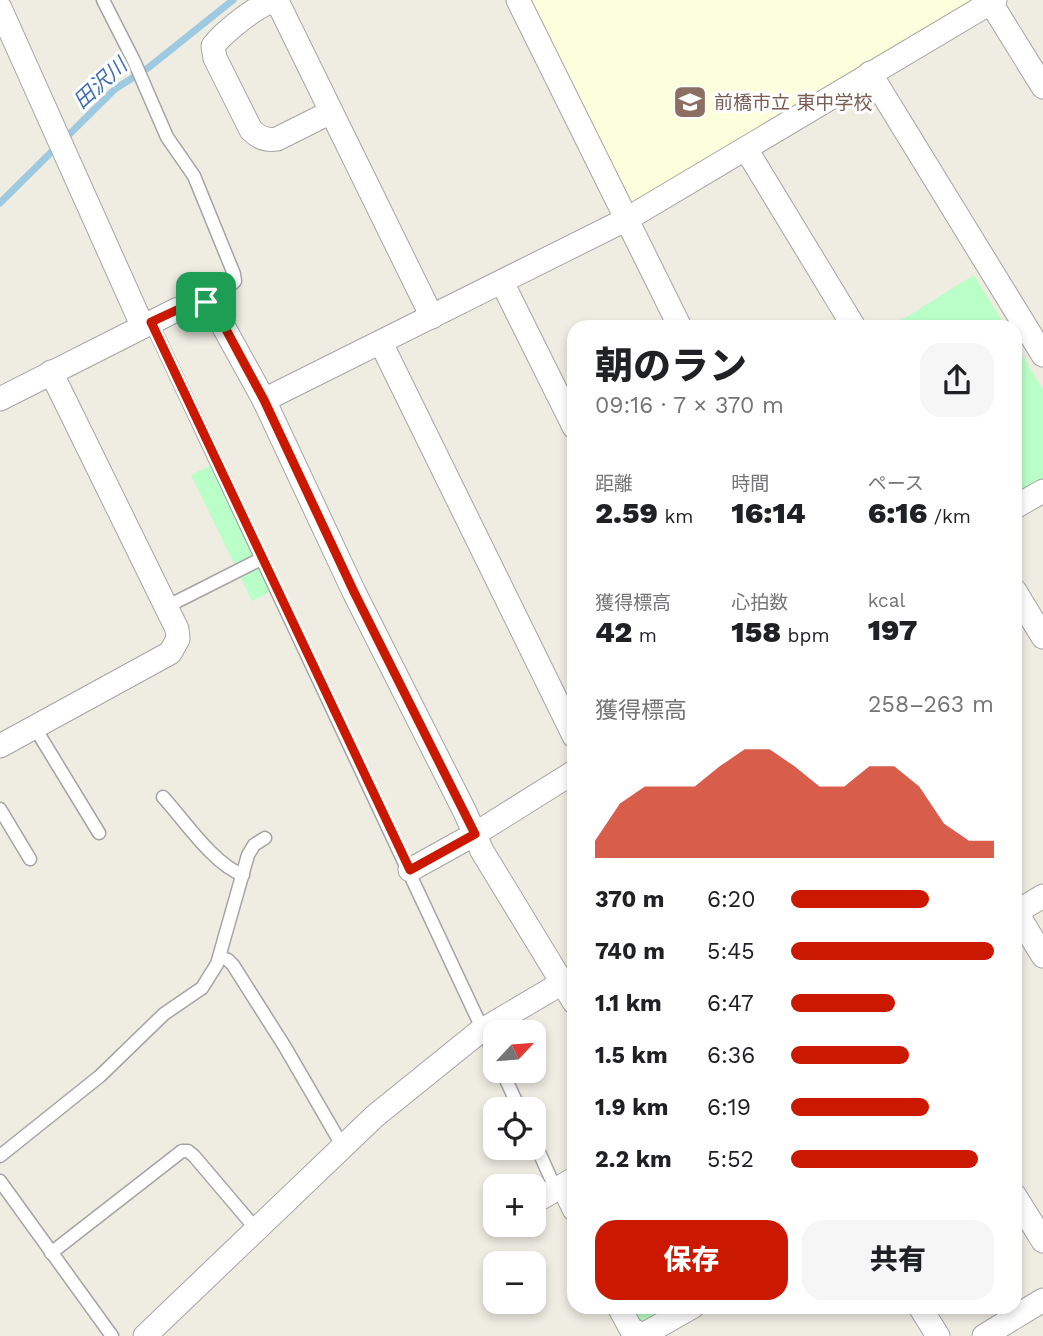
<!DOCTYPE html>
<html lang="ja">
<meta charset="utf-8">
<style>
body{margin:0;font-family:"Work Sans","Noto Sans JP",sans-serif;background:#f6f6f6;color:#202124;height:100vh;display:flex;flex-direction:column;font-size:26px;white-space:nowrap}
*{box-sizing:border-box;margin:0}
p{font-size:23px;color:#757577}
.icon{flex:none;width:38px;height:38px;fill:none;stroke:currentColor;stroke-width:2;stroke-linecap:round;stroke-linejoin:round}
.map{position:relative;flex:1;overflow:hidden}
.side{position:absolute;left:567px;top:320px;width:455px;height:994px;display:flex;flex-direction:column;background:#fff;border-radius:21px;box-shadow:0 4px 10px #0003}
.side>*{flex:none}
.needle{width:46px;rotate:64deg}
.fabs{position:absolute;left:483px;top:1020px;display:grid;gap:14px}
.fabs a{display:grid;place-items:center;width:63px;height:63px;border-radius:14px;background:#fff;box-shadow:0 4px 10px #0003;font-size:35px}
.pin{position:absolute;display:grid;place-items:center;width:60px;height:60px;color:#fff;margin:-30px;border-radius:14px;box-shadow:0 4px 10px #0006}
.round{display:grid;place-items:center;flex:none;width:74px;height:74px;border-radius:21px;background:#f6f6f6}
.overview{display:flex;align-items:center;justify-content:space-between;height:119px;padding:0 28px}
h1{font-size:38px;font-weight:800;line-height:52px}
.figures{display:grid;grid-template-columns:repeat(3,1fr);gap:10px;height:119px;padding:7px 28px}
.figures div{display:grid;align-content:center}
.figures b{font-size:30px;font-weight:800}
.figures small{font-size:19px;font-weight:400}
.figures p{font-size:19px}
.chart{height:196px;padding:14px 28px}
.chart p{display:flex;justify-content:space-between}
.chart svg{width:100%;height:126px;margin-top:7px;fill:#ca1900;opacity:.7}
.action{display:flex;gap:14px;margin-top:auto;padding:14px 28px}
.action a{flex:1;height:80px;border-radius:21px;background:#ca1900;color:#fff;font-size:28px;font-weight:800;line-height:80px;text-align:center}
.action a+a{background:#f6f6f6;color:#202124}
ul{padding:0 28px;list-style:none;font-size:23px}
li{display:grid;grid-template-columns:112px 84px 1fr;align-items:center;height:52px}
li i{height:18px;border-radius:9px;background:#ca1900}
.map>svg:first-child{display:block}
.education{fill:#fbffdb}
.park{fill:#bafec8}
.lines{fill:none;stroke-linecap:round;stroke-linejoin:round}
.stream{stroke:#9ecae1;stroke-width:7}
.lane-casing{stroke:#a4a4a4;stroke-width:15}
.street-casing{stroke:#a4a4a4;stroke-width:25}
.lane{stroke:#fff;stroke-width:12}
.street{stroke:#fff;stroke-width:23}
.route-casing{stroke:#fff;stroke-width:14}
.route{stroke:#ca1900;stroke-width:9}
.labels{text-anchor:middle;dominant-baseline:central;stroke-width:6;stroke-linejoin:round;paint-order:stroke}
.education-label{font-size:19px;fill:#785e54;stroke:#fff;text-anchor:start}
.water-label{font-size:21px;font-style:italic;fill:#416db5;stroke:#fff}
</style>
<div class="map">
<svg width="1043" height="1336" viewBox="0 0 1043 1336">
<rect width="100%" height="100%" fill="#efece2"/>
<polygon class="education" points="529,0 973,0 629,204"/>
<g class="park">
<polygon points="974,275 1006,327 890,327"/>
<polygon points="1015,343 1043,389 1043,483 1015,499"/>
<polygon points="211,465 270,592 252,601 191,475"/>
<polygon points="620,1307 679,1307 645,1329"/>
</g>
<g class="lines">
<polyline class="stream" points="0,203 115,89 148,68 233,0"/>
<g class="lane-casing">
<g id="lane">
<path d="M103,0L134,61L167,137L194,176L234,274L235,281C227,291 212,289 206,302"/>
<polyline points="151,322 495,1056"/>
<polyline points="166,607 261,559"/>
<polyline points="35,728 99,833"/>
<path d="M163,797C184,820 214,865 243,875"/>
<polyline points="0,809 30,859"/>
<polyline points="220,957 228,960 233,965 285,1047 343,1147"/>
<polyline points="502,1071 520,1110"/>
<polyline points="534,1141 556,1190"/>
<polyline points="0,1156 100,1076 164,1014 202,988 217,964 248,855 254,845 265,838"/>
<polyline points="0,1181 112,1336"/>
<polyline points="51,1253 182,1151 188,1151 194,1156 256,1229"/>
</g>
</g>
<g class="street-casing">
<g id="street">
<polyline points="518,0 680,327"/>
<polyline points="991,3 1043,87"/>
<polyline points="0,8 142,325"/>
<polyline points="870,73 1043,355"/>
<path d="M331,112L277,139C267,141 259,138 251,130L215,58L213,46C223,33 260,2 276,1L279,5L432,317"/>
<polyline points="746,149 854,327"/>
<polyline points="502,282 574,427"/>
<polyline points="381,343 574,736"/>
<polyline points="0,399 176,310 200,301 211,304 264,400 354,592 465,812 482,851 574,1002"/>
<polyline points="264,400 627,219 995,0"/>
<polyline points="1015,507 1043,491"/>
<polyline points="1015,591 1043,637"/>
<polyline points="0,746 170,653 178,639 177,629 51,372"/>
<polyline points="410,870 475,834 574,772"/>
<polyline points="1015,910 1043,956"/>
<polyline points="1015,913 1043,896"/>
<polyline points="563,1186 574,1209"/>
<polyline points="1015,1196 1043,1241"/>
<polyline points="534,1202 574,1179"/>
<polyline points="619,1307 631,1329 643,1335 692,1307"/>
<polyline points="920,1307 938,1336"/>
<polyline points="145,1336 375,1116 479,1032 562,983"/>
<polyline points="984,1336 1043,1300"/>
</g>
</g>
<use href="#lane" class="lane"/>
<use href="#street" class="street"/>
</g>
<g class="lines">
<g class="route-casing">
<polygon id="route" points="200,301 211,304 215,309 264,400 354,592 475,834 410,870 151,322 192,303"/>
</g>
<use href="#route" class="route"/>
</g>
<defs>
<g id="school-square" transform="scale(1.75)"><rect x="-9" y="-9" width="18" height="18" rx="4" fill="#8d6e63" stroke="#fff"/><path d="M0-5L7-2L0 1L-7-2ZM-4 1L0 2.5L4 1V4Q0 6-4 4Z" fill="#fff"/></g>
</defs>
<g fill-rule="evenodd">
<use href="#school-square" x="690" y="102"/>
</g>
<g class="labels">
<g class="education-label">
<text x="714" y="102">前橋市立 東中学校</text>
</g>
<g class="water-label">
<text transform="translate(100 83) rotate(-42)">田沢川</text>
</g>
</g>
</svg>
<div class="fabs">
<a><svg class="needle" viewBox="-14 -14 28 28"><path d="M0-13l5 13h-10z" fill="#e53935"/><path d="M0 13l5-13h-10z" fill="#757577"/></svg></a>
<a><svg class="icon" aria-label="locate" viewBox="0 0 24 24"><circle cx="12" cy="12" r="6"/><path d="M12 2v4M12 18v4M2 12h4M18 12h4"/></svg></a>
<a>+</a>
<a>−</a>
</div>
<div class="pin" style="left:206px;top:302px;background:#1e9e55"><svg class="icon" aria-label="arrive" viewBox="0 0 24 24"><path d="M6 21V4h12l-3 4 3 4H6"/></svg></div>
<section class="side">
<div class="overview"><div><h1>朝のラン</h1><p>09:16 · 7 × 370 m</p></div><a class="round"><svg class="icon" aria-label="share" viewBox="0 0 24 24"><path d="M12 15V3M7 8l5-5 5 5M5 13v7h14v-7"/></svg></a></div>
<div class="figures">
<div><p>距離</p><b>2.59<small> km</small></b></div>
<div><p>時間</p><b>16:14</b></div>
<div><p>ペース</p><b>6:16<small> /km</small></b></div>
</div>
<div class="figures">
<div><p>獲得標高</p><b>42<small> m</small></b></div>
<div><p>心拍数</p><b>158<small> bpm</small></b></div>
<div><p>kcal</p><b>197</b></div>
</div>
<div class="chart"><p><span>獲得標高</span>258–263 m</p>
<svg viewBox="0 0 160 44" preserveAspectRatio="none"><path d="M0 44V38L10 25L20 19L30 19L40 19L50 12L60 6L70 6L80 12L90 19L100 19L110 12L120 12L130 19L140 32L150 38L160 38V44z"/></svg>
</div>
<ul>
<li><b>370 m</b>6:20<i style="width:68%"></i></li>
<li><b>740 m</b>5:45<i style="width:100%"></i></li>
<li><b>1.1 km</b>6:47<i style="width:51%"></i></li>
<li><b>1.5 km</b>6:36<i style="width:58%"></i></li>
<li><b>1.9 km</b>6:19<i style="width:68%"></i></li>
<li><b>2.2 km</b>5:52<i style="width:92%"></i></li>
</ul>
<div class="action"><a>保存</a><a>共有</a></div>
</section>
</div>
